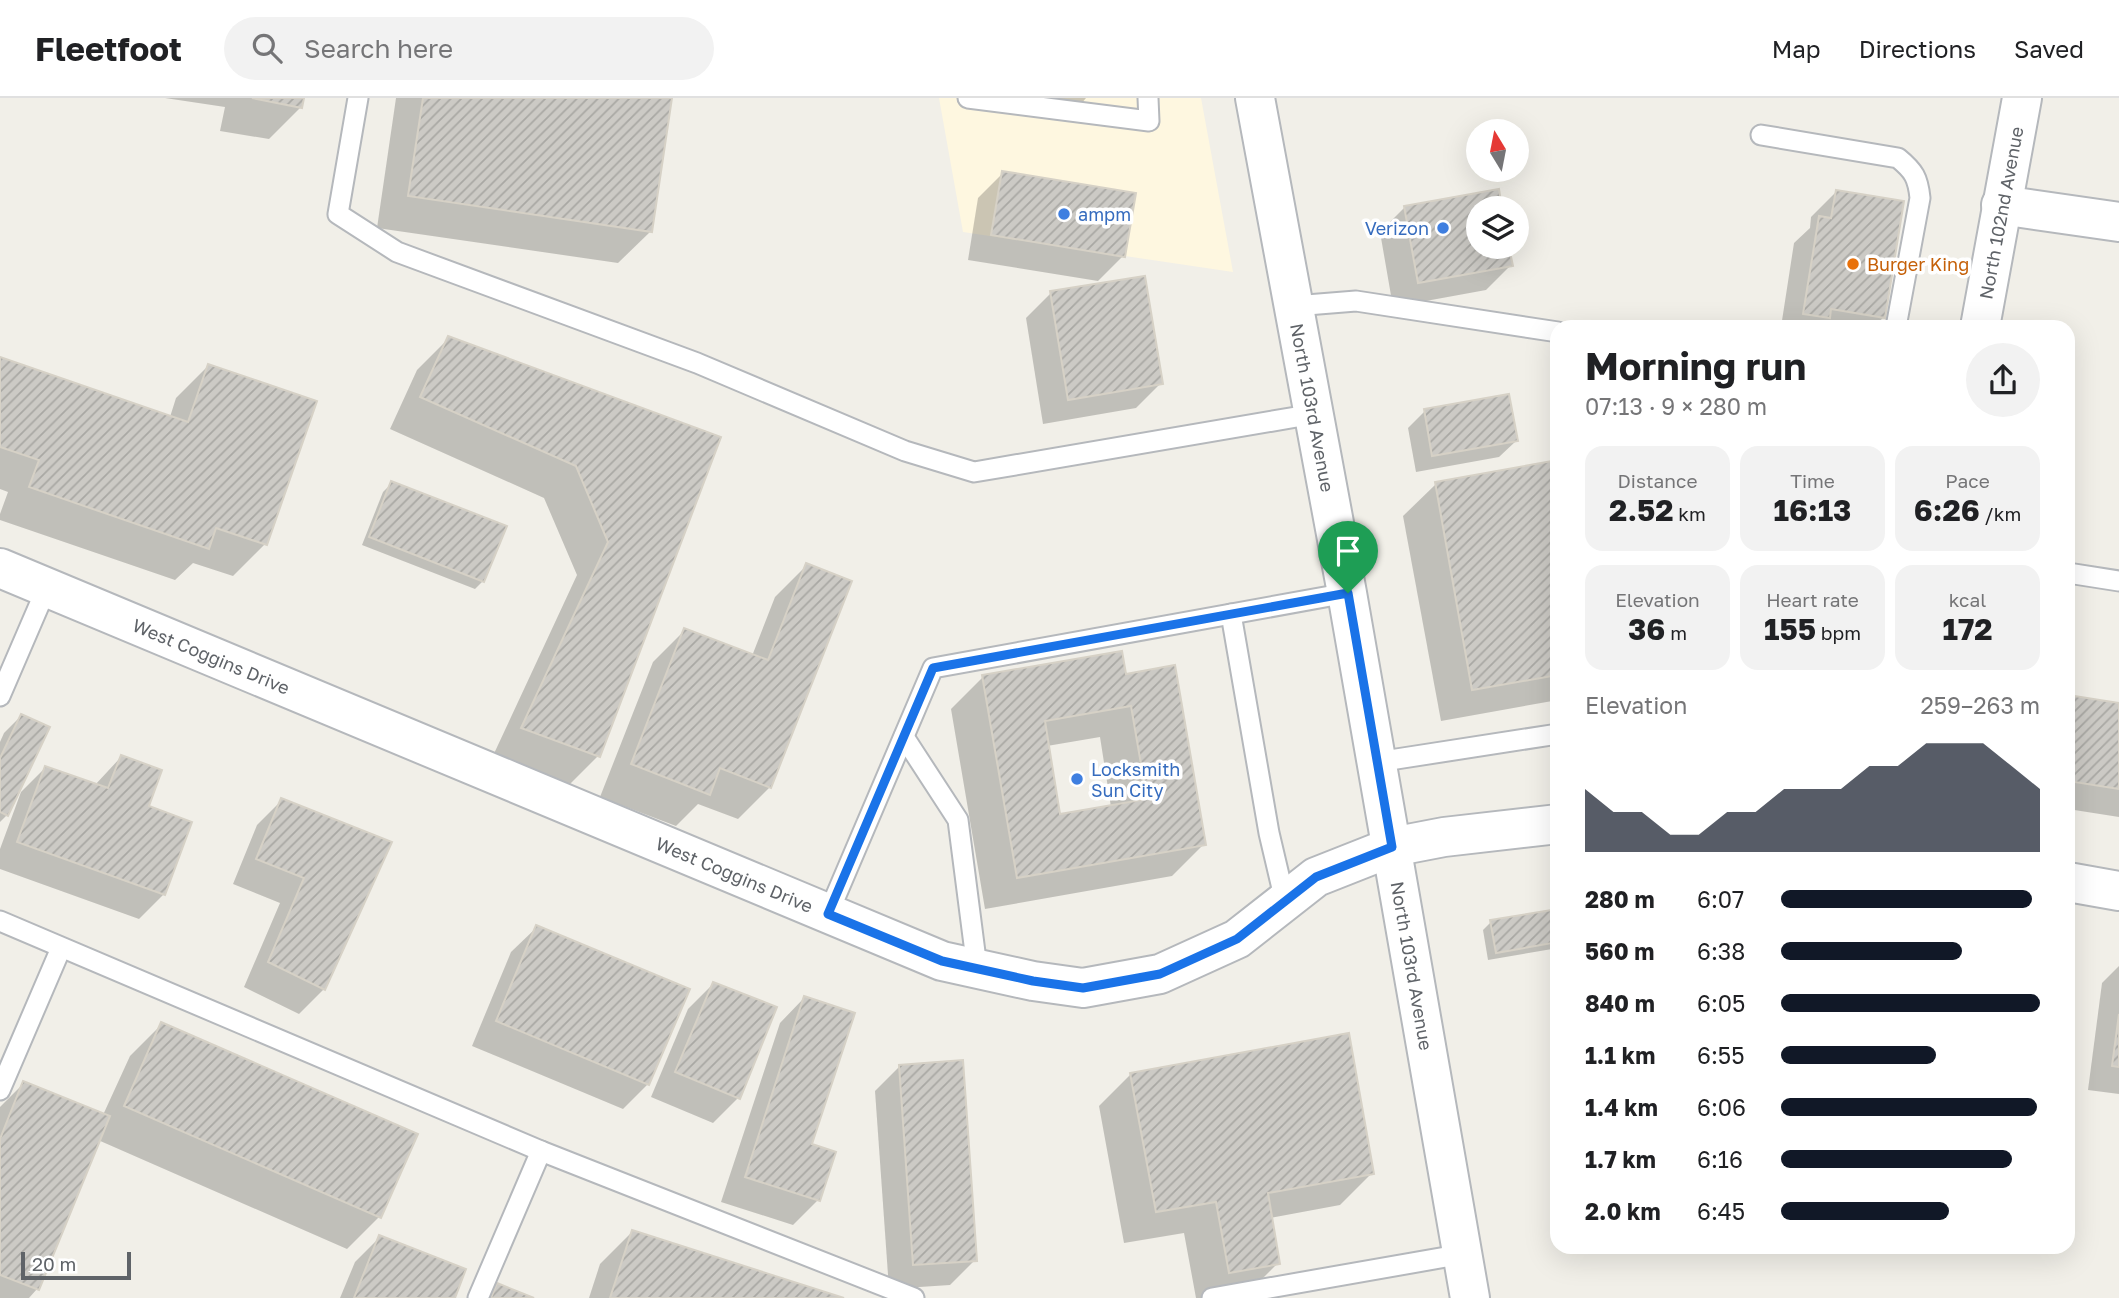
<!DOCTYPE html>
<meta charset="utf-8">
<style>
body{margin:0;font-family:"Golos Text",sans-serif;background:#f2f2f2;color:#202124;height:100vh;display:flex;flex-direction:column;font-size:26px;white-space:nowrap}
*{box-sizing:border-box;margin:0}
p{font-size:23px;color:#757577}
.icon{flex:none;width:38px;height:38px;fill:none;stroke:currentColor;stroke-width:2;stroke-linecap:round;stroke-linejoin:round}
.map{position:relative;flex:1;overflow:hidden}
.side{position:absolute;left:1550px;top:222px;width:525px;height:934px;display:flex;flex-direction:column;background:#fff;border-radius:21px;box-shadow:0 7px 28px #0002}
.side>*{flex:none}
.needle{width:46px;rotate:350deg}
.tools{position:absolute;left:1466px;top:21px;display:grid;gap:14px}
.tools a{display:grid;place-items:center;width:63px;height:63px;border-radius:50%;background:#fff;box-shadow:0 7px 28px #0002;font-size:35px}
.scale{position:absolute;left:21px;bottom:18px;width:110px;box-sizing:border-box;padding-left:7px;border:4px solid #5f6368;border-top:0;font-size:19px;line-height:24px;white-space:nowrap;color:#5f6368;-webkit-text-stroke:5px #fff;paint-order:stroke}
.pin{position:absolute;display:grid;place-items:center;width:60px;height:60px;color:#fff;margin:-72px -30px;border-radius:50% 50% 50% 0;rotate:-45deg;box-shadow:0 0 7px #0007}
.pin .icon{rotate:45deg}
.round{display:grid;place-items:center;flex:none;width:74px;height:74px;border-radius:37px;background:#f2f2f2}
.headline{display:flex;align-items:center;justify-content:space-between;height:119px;padding:0 35px}
h1{font-size:38px;font-weight:700;line-height:52px}
.stats{display:grid;grid-template-columns:repeat(3,1fr);gap:10px;height:119px;padding:7px 35px}
.stats div{display:grid;align-content:center;border-radius:18px;background:#f2f2f2;text-align:center}
.stats b{font-size:30px;font-weight:700}
.stats small{font-size:19px;font-weight:400}
.stats p{font-size:19px}
.chart{height:196px;padding:14px 35px}
.chart p{display:flex;justify-content:space-between}
.chart svg{width:100%;height:126px;margin-top:7px;fill:#111827;opacity:.7}
ul{padding:0 35px;list-style:none;font-size:23px}
li{display:grid;grid-template-columns:112px 84px 1fr;align-items:center;height:52px}
li i{height:18px;border-radius:9px;background:#111827}
header{display:flex;align-items:center;gap:42px;box-sizing:border-box;height:98px;padding:0 35px;background:#fff;border-bottom:2px solid #e0e0e0}
header strong{font-size:33px}
nav{display:flex;gap:38px;margin-inline-start:auto;font-size:24px}
.search{width:490px;height:63px;background:#f2f2f2;display:flex;align-items:center;gap:18px;box-sizing:border-box;padding:0 24px;border-radius:38px;color:#757577;font-size:26px}
.map>svg:first-child{display:block}
.commercial{fill:#fef7e0}
.shadow{fill:#0003;fill-rule:evenodd}
.building{fill:url(#building-hatch);stroke:#d6d1c6;stroke-width:2;fill-rule:evenodd}
.lines{fill:none;stroke-linecap:round;stroke-linejoin:round}
.service-casing{stroke:#b5b8bc;stroke-width:23}
.minor-casing{stroke:#b5b8bc;stroke-width:42}
.tertiary-casing{stroke:#b5b8bc;stroke-width:42}
.service{stroke:#fff;stroke-width:19}
.minor{stroke:#fff;stroke-width:38}
.tertiary{stroke:#fff;stroke-width:38}
.route-casing{stroke:#fff;stroke-width:14}
.route{stroke:#1a73e8;stroke-width:9}
.shop-dot{fill:#3f7fe0;stroke:#fff;stroke-width:2.5}
.food-dot{fill:#e8710a;stroke:#fff;stroke-width:2.5}
.labels{text-anchor:middle;dominant-baseline:central;stroke-width:7;stroke-linejoin:round;paint-order:stroke}
.street-label{font-size:18px;fill:#5f6368;stroke:#fff}
.shop-label{font-size:18px;fill:#366cbe;stroke:#fff;text-anchor:start}
.food-label{font-size:18px;fill:#c56008;stroke:#fff;text-anchor:start}
</style>
<header>
<strong>Fleetfoot</strong>
<div class="search"><svg class="icon" aria-label="search" viewBox="0 0 24 24"><circle cx="10" cy="10" r="6"/><path d="M15 15l6 6"/></svg>Search here</div>
<nav><a>Map</a><a>Directions</a><a>Saved</a></nav>
</header>
<div class="map">
<svg width="2119" height="1200" viewBox="0 0 2119 1200">
<defs>
<pattern id="building-hatch" width="6" height="6" patternUnits="userSpaceOnUse" patternTransform="scale(1.75)"><rect width="6" height="6" fill="#cccac5"/><path d="M-1 1l2-2M0 6l6-6M5 7l2-2" fill="none" stroke="#a9a8a4"/></pattern>
</defs>
<rect width="100%" height="100%" fill="#f1efe8"/>
<polygon class="commercial" points="939,0 1201,0 1233,174 963,134"/>
<g class="shadow">
<polygon points="165,0 302,0 301,9 269,41 220,33 225,9"/>
<polygon points="396,0 670,0 651,133 618,165 377,130"/>
<polygon points="1047,0 1086,0 1081,6"/>
<polygon points="1003,75 1123,158 1098,183 968,162 978,100"/>
<polygon points="1498,93 1501,110 1479,110 1479,149 1507,149 1511,167 1486,192 1393,209 1380,134 1405,109"/>
<polygon points="1836,94 1884,219 1873,229 1781,229 1794,145 1810,130 1811,119"/>
<polygon points="1051,195 1161,285 1136,310 1043,326 1026,220"/>
<polygon points="449,240 719,340 598,658 566,690 491,662 577,477 544,400 390,331 417,272"/>
<polygon points="0,262 170,319 176,300 208,268 265,446 233,478 193,465 175,482 0,422 0,416 8,394 0,391"/>
<polygon points="1425,313 1516,343 1499,359 1416,374 1408,330"/>
<polygon points="1558,364 1558,602 1441,623 1403,418 1436,386"/>
<polygon points="391,386 483,483 475,491 362,447 383,394"/>
<polygon points="807,467 770,689 738,721 698,706 676,728 600,699 653,564 685,532 752,558 775,499"/>
<path d="M1125,578L1204,746L1172,778L985,811L951,611L983,579ZM1100,639L1111,709L1059,718L1047,648Z"/>
<polygon points="2068,599 2119,607 2119,719 2068,711"/>
<polygon points="21,618 7,717 0,724 0,644 4,635"/>
<polygon points="121,659 146,709 164,796 139,821 0,771 0,751 21,694 45,670 95,687"/>
<polygon points="282,702 390,745 324,891 299,916 244,889 280,805 233,786 257,727"/>
<polygon points="1558,813 1558,850 1488,862 1483,832 1491,824"/>
<polygon points="536,830 648,986 623,1011 472,948 511,854"/>
<polygon points="2119,868 2119,996 2088,992 2102,885"/>
<polygon points="713,886 738,1000 713,1025 651,999 688,911"/>
<polygon points="804,900 810,1047 834,1055 818,1102 793,1127 721,1104 780,925"/>
<polygon points="162,926 379,1119 347,1151 98,1042 37,1191 29,1200 0,1200 0,1009 24,985 103,1017 130,958"/>
<polygon points="900,968 975,1162 950,1187 889,1191 875,993"/>
<polygon points="1131,976 1372,1075 1340,1107 1270,1120 1278,1165 1246,1197 1230,1200 1196,1200 1184,1135 1124,1145 1099,1008"/>
<polygon points="632,1134 838,1200 589,1200 600,1166"/>
<polygon points="380,1139 453,1200 340,1200 355,1164"/>
</g>
<g class="building">
<polygon points="252,0 304,0 302,10"/>
<polygon points="423,0 672,0 652,134 408,98"/>
<polygon points="1002,73 1136,95 1125,159 991,137"/>
<polygon points="1499,91 1502,110 1479,110 1479,149 1509,149 1513,168 1418,185 1404,108"/>
<polygon points="1836,92 1904,103 1885,220 1831,211 1830,220 1803,216 1819,118 1831,120"/>
<polygon points="1145,178 1163,286 1068,302 1050,193"/>
<polygon points="448,238 721,339 600,659 521,630 608,444 576,368 420,299"/>
<polygon points="0,259 188,324 208,266 317,303 267,447 216,430 209,451 29,389 39,362 0,349"/>
<polygon points="1509,296 1518,343 1432,358 1424,311"/>
<polygon points="1558,362 1558,577 1472,592 1435,384"/>
<polygon points="391,383 507,428 484,484 369,439"/>
<polygon points="806,465 852,483 771,690 720,670 710,697 631,666 684,530 768,562"/>
<path d="M1122,553L1126,576L1175,567L1206,747L1017,780L982,577ZM1131,608L1147,701L1060,716L1045,623Z"/>
<polygon points="2068,597 2119,605 2119,691 2068,683"/>
<polygon points="21,616 50,629 8,718 0,714 0,660"/>
<polygon points="121,657 162,672 149,708 192,724 165,797 17,744 45,668 108,690"/>
<polygon points="281,700 392,744 325,892 268,864 304,780 256,761"/>
<polygon points="1558,811 1558,844 1496,855 1490,822"/>
<polygon points="536,827 690,891 649,987 496,923"/>
<polygon points="713,884 777,909 740,1001 675,974"/>
<polygon points="804,898 855,915 812,1046 836,1054 820,1103 745,1079"/>
<polygon points="2119,916 2119,969 2112,968"/>
<polygon points="161,924 418,1036 381,1120 124,1008"/>
<polygon points="1349,935 1374,1076 1268,1095 1280,1166 1229,1175 1216,1104 1156,1114 1130,975"/>
<polygon points="963,962 977,1163 913,1167 899,967"/>
<polygon points="23,983 110,1018 39,1192 0,1177 0,1041"/>
<polygon points="632,1132 844,1200 610,1200"/>
<polygon points="379,1137 466,1171 455,1200 354,1200"/>
<polygon points="497,1185 534,1200 491,1200"/>
</g>
<g class="lines">
<g class="service-casing">
<g id="service">
<polyline points="358,0 338,116 397,154 697,265 905,353 974,374 1314,316"/>
<polyline points="968,0 1149,23 1148,0"/>
<path d="M1761,37L1898,60C1914,73 1918,80 1920,100L1896,229"/>
<polyline points="1294,208 1356,203 1558,234"/>
<polyline points="2068,475 2119,483"/>
<polyline points="1231,516 1269,735 1285,803"/>
<polyline points="0,598 47,489"/>
<polyline points="904,639 958,722 977,870"/>
<polyline points="1377,664 1558,636"/>
<polyline points="828,816 933,570 1347,495"/>
<polyline points="0,823 541,1053 914,1200"/>
<polyline points="0,992 61,850"/>
<polyline points="478,1200 541,1053"/>
<polyline points="1212,1200 1463,1156"/>
</g>
</g>
<g class="minor-casing">
<g id="minor">
<polyline points="2001,107 2119,124"/>
<path id="s1" d="M1980,229L2022,0"/>
<path id="s2" d="M0,470L942,863L1033,883L1083,890L1160,876L1237,841L1316,779L1392,749L1444,739L1558,726"/>
<polyline points="2068,784 2119,793"/>
</g>
</g>
<g class="tertiary-casing">
<g id="tertiary">
<path id="s3" d="M1255,0L1347,495L1470,1200"/>
</g>
</g>
<use href="#service" class="service"/>
<use href="#minor" class="minor"/>
<use href="#tertiary" class="tertiary"/>
</g>
<g class="lines">
<g class="route-casing">
<polygon id="route" points="1348,495 1392,749 1316,779 1237,841 1160,876 1083,890 1033,883 942,863 828,816 933,570"/>
</g>
<use href="#route" class="route"/>
</g>
<g class="shop-dot">
<circle cx="1064" cy="116" r="7"/>
<circle cx="1443" cy="130" r="7"/>
<circle cx="1077" cy="681" r="7"/>
</g>
<circle class="food-dot" cx="1853" cy="166" r="7"/>
<g class="labels">
<g class="street-label">
<text stroke="none"><textPath href="#s1" startOffset="116">North 102nd Avenue</textPath></text>
<text stroke="none"><textPath href="#s3" startOffset="315">North 103rd Avenue</textPath></text>
<text stroke="none"><textPath href="#s2" startOffset="229">West Coggins Drive</textPath></text>
<text stroke="none"><textPath href="#s2" startOffset="796">West Coggins Drive</textPath></text>
<text stroke="none"><textPath href="#s3" startOffset="882">North 103rd Avenue</textPath></text>
</g>
<g class="shop-label">
<text x="1078" y="116">ampm</text>
<text x="1429" y="130" text-anchor="end">Verizon</text>
<text x="1091" y="671">Locksmith<tspan x="1091" dy="21">Sun City</tspan></text>
</g>
<g class="food-label">
<text x="1867" y="166">Burger King</text>
</g>
</g>
</svg>
<div class="tools">
<a><svg class="needle" viewBox="-14 -14 28 28"><path d="M0-13l5 13h-10z" fill="#e53935"/><path d="M0 13l5-13h-10z" fill="#757577"/></svg></a>
<a><svg class="icon" aria-label="layers" viewBox="0 0 24 24"><path d="M12 4l9 5-9 5-9-5zM3 14l9 5 9-5"/></svg></a>
</div>
<div class="scale">20 m</div>
<div class="pin" style="left:1348px;top:495px;background:#1e9e55"><svg class="icon" aria-label="arrive" viewBox="0 0 24 24"><path d="M6 21V4h12l-3 4 3 4H6"/></svg></div>
<section class="side">
<div class="headline"><div><h1>Morning run</h1><p>07:13 · 9 × 280 m</p></div><a class="round"><svg class="icon" aria-label="share" viewBox="0 0 24 24"><path d="M12 15V3M7 8l5-5 5 5M5 13v7h14v-7"/></svg></a></div>
<div class="stats">
<div><p>Distance</p><b>2.52<small> km</small></b></div>
<div><p>Time</p><b>16:13</b></div>
<div><p>Pace</p><b>6:26<small> /km</small></b></div>
</div>
<div class="stats">
<div><p>Elevation</p><b>36<small> m</small></b></div>
<div><p>Heart rate</p><b>155<small> bpm</small></b></div>
<div><p>kcal</p><b>172</b></div>
</div>
<div class="chart"><p><span>Elevation</span>259–263 m</p>
<svg viewBox="0 0 160 44" preserveAspectRatio="none"><path d="M0 44V22L10 30L20 30L30 38L40 38L50 30L60 30L70 22L80 22L90 22L100 14L110 14L120 6L130 6L140 6L150 14L160 22V44z"/></svg>
</div>
<ul>
<li><b>280 m</b>6:07<i style="width:97%"></i></li>
<li><b>560 m</b>6:38<i style="width:70%"></i></li>
<li><b>840 m</b>6:05<i style="width:100%"></i></li>
<li><b>1.1 km</b>6:55<i style="width:60%"></i></li>
<li><b>1.4 km</b>6:06<i style="width:99%"></i></li>
<li><b>1.7 km</b>6:16<i style="width:89%"></i></li>
<li><b>2.0 km</b>6:45<i style="width:65%"></i></li>
</ul>
</section>
</div>
